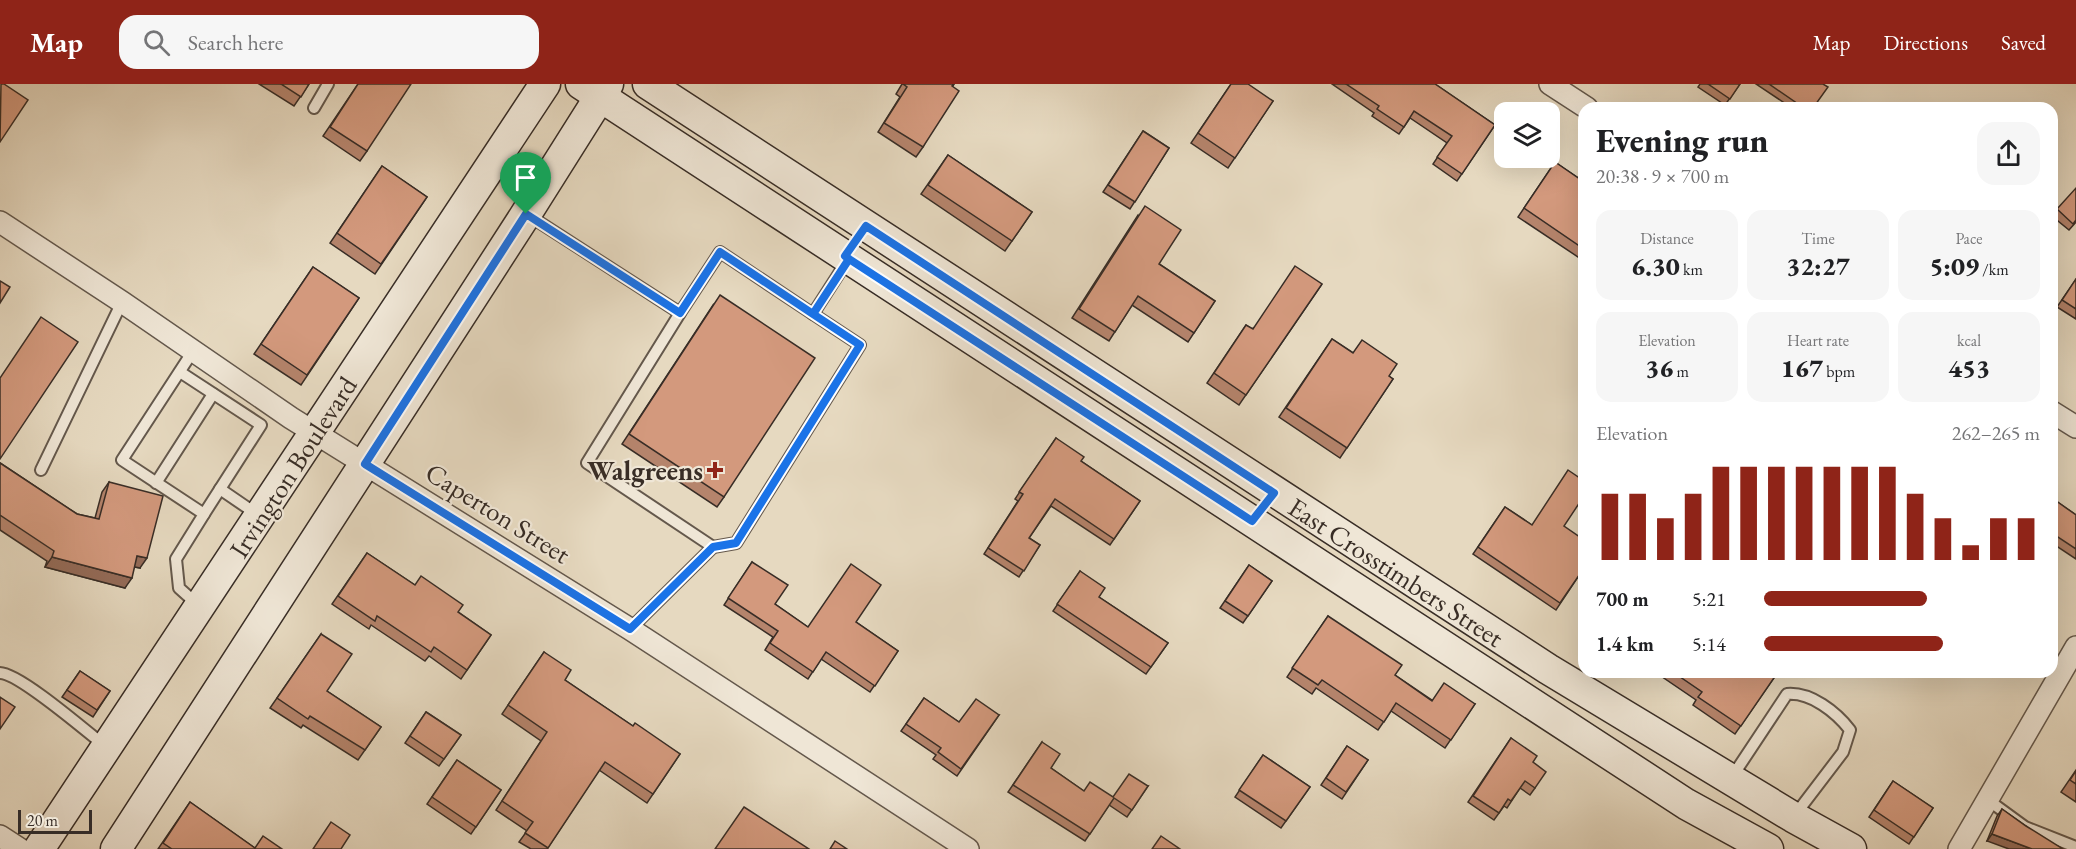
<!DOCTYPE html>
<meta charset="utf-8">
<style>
body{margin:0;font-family:"EB Garamond",serif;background:#f6f6f6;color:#202124;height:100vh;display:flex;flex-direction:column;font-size:22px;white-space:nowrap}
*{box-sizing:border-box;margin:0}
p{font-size:20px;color:#757577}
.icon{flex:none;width:33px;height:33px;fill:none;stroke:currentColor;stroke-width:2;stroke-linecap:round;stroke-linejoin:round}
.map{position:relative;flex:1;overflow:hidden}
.panel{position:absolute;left:1578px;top:18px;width:480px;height:576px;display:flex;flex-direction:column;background:#fff;border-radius:18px;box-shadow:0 6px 24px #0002}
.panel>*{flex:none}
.controls{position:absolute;left:1494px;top:18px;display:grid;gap:12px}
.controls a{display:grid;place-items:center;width:66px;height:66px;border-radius:12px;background:#fff;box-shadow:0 6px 24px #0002;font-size:30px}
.scale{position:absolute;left:18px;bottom:15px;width:74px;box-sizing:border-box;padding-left:6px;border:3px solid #382d26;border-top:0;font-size:16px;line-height:21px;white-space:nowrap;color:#382d26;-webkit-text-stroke:4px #efe6d6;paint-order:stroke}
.pin{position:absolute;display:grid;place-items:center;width:51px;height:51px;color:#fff;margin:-62px -26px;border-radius:50% 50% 50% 0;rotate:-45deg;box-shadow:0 0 6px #0007}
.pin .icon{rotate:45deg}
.round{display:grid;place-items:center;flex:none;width:63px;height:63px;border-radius:18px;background:#f6f6f6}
.head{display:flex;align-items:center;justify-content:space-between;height:102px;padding:0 18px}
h1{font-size:33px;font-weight:800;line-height:45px}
.metrics{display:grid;grid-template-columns:repeat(3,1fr);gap:9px;height:102px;padding:6px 18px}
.metrics div{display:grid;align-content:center;border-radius:15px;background:#f6f6f6;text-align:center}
.metrics b{font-size:26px;font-weight:800}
.metrics small{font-size:16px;font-weight:400}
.metrics p{font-size:16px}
.chart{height:168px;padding:12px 18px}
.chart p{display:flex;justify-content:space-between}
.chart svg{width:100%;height:108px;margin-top:6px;stroke:#8f2418;stroke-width:6}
ul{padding:0 18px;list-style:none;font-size:20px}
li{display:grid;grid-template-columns:96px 72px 1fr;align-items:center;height:45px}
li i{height:15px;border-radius:8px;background:#8f2418}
header{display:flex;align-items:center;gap:36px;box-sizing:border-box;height:84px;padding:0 30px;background:#8f2418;color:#fff}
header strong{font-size:28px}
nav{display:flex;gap:33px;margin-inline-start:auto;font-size:21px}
.search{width:420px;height:54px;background:#f6f6f6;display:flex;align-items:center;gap:15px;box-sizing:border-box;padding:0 21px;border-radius:18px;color:#757577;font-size:22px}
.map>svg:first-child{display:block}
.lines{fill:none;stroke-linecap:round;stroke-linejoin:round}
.service-casing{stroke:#64584c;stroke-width:14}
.minor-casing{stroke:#64584c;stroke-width:24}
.secondary-casing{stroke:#382d26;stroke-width:33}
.service{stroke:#efe6d6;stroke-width:10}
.minor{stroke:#efe6d6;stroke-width:21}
.secondary{stroke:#efe6d6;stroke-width:30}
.wall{fill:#b5846c;stroke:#382d26;stroke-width:1.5}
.shaded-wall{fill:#946b58;stroke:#382d26;stroke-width:1.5}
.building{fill:#d3997d;stroke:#382d26;stroke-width:1.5}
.route-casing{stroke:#fff;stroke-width:12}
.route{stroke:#1a73e8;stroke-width:8}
.poi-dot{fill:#8f2418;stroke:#efe6d6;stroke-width:2}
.labels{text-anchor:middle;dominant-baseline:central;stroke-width:4.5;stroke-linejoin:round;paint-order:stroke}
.street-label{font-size:27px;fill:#382d26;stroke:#efe6d6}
.poi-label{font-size:27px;font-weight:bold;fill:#382d26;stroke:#efe6d6;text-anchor:end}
</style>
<header>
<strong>Map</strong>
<div class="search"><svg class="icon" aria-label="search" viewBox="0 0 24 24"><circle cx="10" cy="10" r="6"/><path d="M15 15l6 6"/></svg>Search here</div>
<nav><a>Map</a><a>Directions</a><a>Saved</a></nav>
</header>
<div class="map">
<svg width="2076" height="765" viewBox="0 0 2076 765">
<rect width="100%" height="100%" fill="#e6d9c0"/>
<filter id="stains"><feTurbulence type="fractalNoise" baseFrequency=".00333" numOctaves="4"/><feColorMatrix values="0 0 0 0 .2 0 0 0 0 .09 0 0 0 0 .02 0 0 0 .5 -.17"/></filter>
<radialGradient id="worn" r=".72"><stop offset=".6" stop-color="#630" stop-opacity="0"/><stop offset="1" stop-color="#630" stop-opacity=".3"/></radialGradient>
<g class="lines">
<g class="service-casing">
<g id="service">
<polyline points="314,24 328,0"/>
<polyline points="528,131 680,229 587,379 713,463 630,545"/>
<polyline points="680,229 720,168 813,230 847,177"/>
<polyline points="193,267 122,376 204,430 176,475 179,504 198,521"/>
<polyline points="180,288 261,341 204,430"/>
<polyline points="41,386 122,218"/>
<polyline points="156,399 213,310"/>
<polyline points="220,405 258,431"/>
<polyline points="713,463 736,459 860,261 813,230"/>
<path d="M0,589C19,589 86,647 105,662"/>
<path d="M1732,693L1787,610C1811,608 1836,628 1850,646L1843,668L1795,731"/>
<polyline points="1988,716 2025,743 2076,763"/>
</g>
</g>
<g class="minor-casing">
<g id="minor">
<polyline points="1550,0 1587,24"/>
<polyline points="0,138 122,218 291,334 630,545 968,765"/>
<polyline points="2052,328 2076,343"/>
<polyline points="0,752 20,765"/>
<polyline points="1959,765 2076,563"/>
</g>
</g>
<g class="secondary-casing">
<g id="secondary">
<polyline points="581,0 1686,720 1768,765"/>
<polyline points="648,0 1548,585 1793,733 1851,765"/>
<polyline points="39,765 545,0"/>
<polyline points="116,765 526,130 608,0"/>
</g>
</g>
<use href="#service" class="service"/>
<use href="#minor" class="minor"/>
<use href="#secondary" class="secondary"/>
</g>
<g class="wall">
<polygon points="259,0 309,0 294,22"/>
<polygon points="358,0 367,67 360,77 323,52"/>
<polygon points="902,0 954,0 923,63 916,73 878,48 900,13 896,10"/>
<polygon points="1231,0 1273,17 1228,84 1191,59"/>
<polygon points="1332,0 1435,0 1495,41 1457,97 1433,80 1447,59 1410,34 1399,50 1372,32 1374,29"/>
<polygon points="1700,0 1740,0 1725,21 1698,3"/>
<polygon points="1756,0 1823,0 1813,24 1792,24"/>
<polygon points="1143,47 1169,64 1130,125 1103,108"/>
<polygon points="948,71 1032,128 1005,167 921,110"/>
<polygon points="1555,78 1584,98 1584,177 1518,133"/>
<polygon points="382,82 427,113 375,190 330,159"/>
<polygon points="2057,125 2076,138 2069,146 2052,132"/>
<polygon points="1138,131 1159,180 1215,217 1188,258 1132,221 1109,257 1072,234"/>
<polygon points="313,183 359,214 301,301 254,270"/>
<polygon points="2076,195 2076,235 2057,223"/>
<polygon points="1322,200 1239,321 1207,299 1246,241 1252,245"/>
<polygon points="713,221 724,413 717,423 622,360"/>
<polygon points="1332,255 1393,295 1340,374 1279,333"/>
<polygon points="1056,354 1081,377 1140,417 1110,461 1051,422 1029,454 1040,461 1019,493 984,470 1018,417 1015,415"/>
<polygon points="0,379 77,430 95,434 102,408 109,398 140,484 134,483 125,504 45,483 47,477 0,446"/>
<polygon points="2052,414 2076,431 2076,475 2052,459"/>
<polygon points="1505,423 1532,441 1584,484 1556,526 1473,470"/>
<polygon points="367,469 415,501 458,528 491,551 461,595 429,572 425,577 371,541 369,545 332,520"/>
<polygon points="752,478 775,520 808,543 856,538 898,567 870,608 821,575 808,595 765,566 773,553 724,521"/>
<polygon points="1249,481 1272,497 1243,539 1220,524"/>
<polygon points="1080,487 1099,513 1168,559 1146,590 1053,527"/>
<polygon points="1328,532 1395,591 1432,616 1475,620 1445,664 1391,627 1378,646 1316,604 1312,610 1287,593"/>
<polygon points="321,550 327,607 381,643 358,676 303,641 301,644 270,624"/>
<polygon points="544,568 565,596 633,642 680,670 647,719 599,686 547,765 531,765 519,758 527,747 496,726 541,657 502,630"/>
<polygon points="80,587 110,607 93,633 62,613"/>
<polygon points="1655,588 1778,588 1735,650 1693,621 1696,616"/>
<polygon points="924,614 959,638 999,631 957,692 933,675 936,671 901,647"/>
<polygon points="426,628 461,651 439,682 405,659"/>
<polygon points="1511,654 1533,678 1535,704 1530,711 1520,704 1507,724 1504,722 1494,736 1468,718"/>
<polygon points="1042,658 1051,684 1084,707 1113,713 1148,702 1127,733 1109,721 1085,757 1008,708"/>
<polygon points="1347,662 1368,676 1342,715 1321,701"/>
<polygon points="1263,671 1310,703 1281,744 1235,713"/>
<polygon points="457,676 501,706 471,750 427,720"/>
<polygon points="2076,686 2076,718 2061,708"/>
<polygon points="1893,697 1933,724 1909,760 1869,733"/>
<polygon points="190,718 255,764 282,765 158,765"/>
<polygon points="2002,725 2026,742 1987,757 1997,732"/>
</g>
<g class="shaded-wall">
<polygon points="137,472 147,474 140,484 130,482"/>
<polygon points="52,473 132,494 125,504 45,483"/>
<polygon points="1992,750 2032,765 2009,765 1987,757"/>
</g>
<g class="building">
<polygon points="1,0 4,0 28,16 0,58"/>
<polygon points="281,0 309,0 301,13"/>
<polygon points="358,0 411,0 367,67 330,43"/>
<polygon points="903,0 954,0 952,2 959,7 923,63 884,39 907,3"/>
<polygon points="1231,0 1248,0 1273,17 1235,74 1198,49"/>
<polygon points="1346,0 1435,0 1495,41 1462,90 1437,73 1452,52 1414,27 1404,43 1377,25 1379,22"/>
<polygon points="1708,0 1740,0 1730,15"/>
<polygon points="1769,0 1823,0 1828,3 1813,24 1804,24"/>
<polygon points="1143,47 1169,64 1135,118 1108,101"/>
<polygon points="948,71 1032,128 1012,157 928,101"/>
<polygon points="1555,78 1584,98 1584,165 1524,124"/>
<polygon points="382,82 427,113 381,180 337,149"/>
<polygon points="2076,104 2076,136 2073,140 2057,125"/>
<polygon points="1145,122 1181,146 1159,180 1215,217 1194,249 1138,212 1115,248 1079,225"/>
<polygon points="1295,182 1322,200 1246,311 1214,289 1246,241 1253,245"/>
<polygon points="313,183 359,214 307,291 261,260"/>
<polygon points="2076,195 2076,225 2062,216"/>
<polygon points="0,197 10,203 0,219"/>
<polygon points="720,211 815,274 724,413 629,350"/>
<polygon points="41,233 78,258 0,375 0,294"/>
<polygon points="1332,255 1353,269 1362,256 1397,280 1389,292 1393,295 1347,364 1286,324"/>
<polygon points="1056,354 1084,373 1081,377 1140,417 1114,455 1055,415 1029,454 1040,461 1024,487 988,464 1023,410 1019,408"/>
<polygon points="0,379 77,430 99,435 109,398 163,412 147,474 137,472 132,494 52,473 54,467 0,431"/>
<polygon points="1568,386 1584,397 1584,412 1564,442 1584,456 1584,484 1560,519 1478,463 1505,423 1532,441"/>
<polygon points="2052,414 2076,431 2076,465 2052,449"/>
<polygon points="367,469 415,501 421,492 463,521 458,528 491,551 467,586 434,563 431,568 377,532 375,537 338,512"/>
<polygon points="752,478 788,501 775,520 808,543 851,480 881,501 856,538 898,567 875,602 826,568 813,588 770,559 778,547 728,514"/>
<polygon points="1249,481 1272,497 1248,532 1225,517"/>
<polygon points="1080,487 1105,504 1099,513 1168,559 1151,583 1057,520"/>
<polygon points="1328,532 1402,581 1395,591 1432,617 1444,599 1475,620 1451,656 1396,619 1384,638 1322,596 1318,601 1292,584"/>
<polygon points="321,550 352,570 327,607 381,643 365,666 310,632 308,635 277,614"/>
<polygon points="544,568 571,586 565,596 633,642 635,639 680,670 653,710 605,678 548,764 525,749 533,738 502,717 547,648 508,621"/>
<polygon points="80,587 110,607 97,626 67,606"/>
<polygon points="1673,588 1778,588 1741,642 1698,613 1702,608"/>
<polygon points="0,613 15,623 0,645"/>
<polygon points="924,614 959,638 976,615 999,631 961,685 938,668 941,664 906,640"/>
<polygon points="426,628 461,651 444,675 410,652"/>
<polygon points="1511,654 1537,672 1533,678 1546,688 1535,704 1525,697 1511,717 1508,715 1499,729 1473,712"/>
<polygon points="1042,658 1060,670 1051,684 1084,707 1090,698 1113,713 1129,690 1148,702 1132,726 1114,714 1090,750 1013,701"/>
<polygon points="1347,662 1368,676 1346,708 1326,694"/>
<polygon points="1263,671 1310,703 1286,737 1239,706"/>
<polygon points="457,676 501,706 476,743 432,713"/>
<polygon points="2076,687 2076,700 2070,696"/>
<polygon points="1893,697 1933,724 1914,753 1874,726"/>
<polygon points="190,718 255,764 263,752 282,765 172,765 163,759"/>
<polygon points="744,723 809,765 715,765"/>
<polygon points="2002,725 2026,742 2063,765 2032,765 1992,750"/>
<polygon points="331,738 350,751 341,765 313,765"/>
<polygon points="1161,752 1180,765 1152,765"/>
<polygon points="835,757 847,765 830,765"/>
</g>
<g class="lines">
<g class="route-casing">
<polyline id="route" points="526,130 365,380 630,545 713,463 736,459 860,261 813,230 849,175 1252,437 1274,409 866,142 845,172 849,175 813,230 720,168 680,229 526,130"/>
</g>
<use href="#route" class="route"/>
</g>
<path class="poi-dot" d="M712 377h6v6h6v6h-6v6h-6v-6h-6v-6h6z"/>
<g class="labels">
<g class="street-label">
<text transform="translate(293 383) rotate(-57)">Irvington Boulevard</text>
<text transform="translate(498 429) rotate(32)">Caperton Street</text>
<text transform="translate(1396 488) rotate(33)">East Crosstimbers Street</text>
</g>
<g class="poi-label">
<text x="703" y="386">Walgreens</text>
</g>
</g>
<rect width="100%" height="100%" filter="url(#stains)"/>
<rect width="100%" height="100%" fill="url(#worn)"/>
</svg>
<div class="controls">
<a><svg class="icon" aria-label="layers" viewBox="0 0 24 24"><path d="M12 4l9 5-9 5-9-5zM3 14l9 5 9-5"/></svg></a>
</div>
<div class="scale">20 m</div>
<div class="pin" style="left:526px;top:130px;background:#1e9e55"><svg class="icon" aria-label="arrive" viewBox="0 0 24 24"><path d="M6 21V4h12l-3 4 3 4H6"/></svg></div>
<section class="panel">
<div class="head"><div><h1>Evening run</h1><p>20:38 · 9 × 700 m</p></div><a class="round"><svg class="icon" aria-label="share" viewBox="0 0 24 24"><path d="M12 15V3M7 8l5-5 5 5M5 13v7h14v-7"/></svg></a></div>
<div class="metrics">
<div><p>Distance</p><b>6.30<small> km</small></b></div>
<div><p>Time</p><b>32:27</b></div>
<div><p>Pace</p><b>5:09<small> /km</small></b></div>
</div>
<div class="metrics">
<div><p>Elevation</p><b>36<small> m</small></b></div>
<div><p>Heart rate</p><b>167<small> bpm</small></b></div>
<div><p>kcal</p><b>453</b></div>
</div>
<div class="chart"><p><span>Elevation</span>262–265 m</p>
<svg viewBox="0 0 160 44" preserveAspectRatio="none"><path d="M5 44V17M15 44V17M25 44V27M35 44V17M45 44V6M55 44V6M65 44V6M75 44V6M85 44V6M95 44V6M105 44V6M115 44V17M125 44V27M135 44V38M145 44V27M155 44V27"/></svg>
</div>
<ul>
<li><b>700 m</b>5:21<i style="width:59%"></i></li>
<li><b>1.4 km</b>5:14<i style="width:65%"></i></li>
</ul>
</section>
</div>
